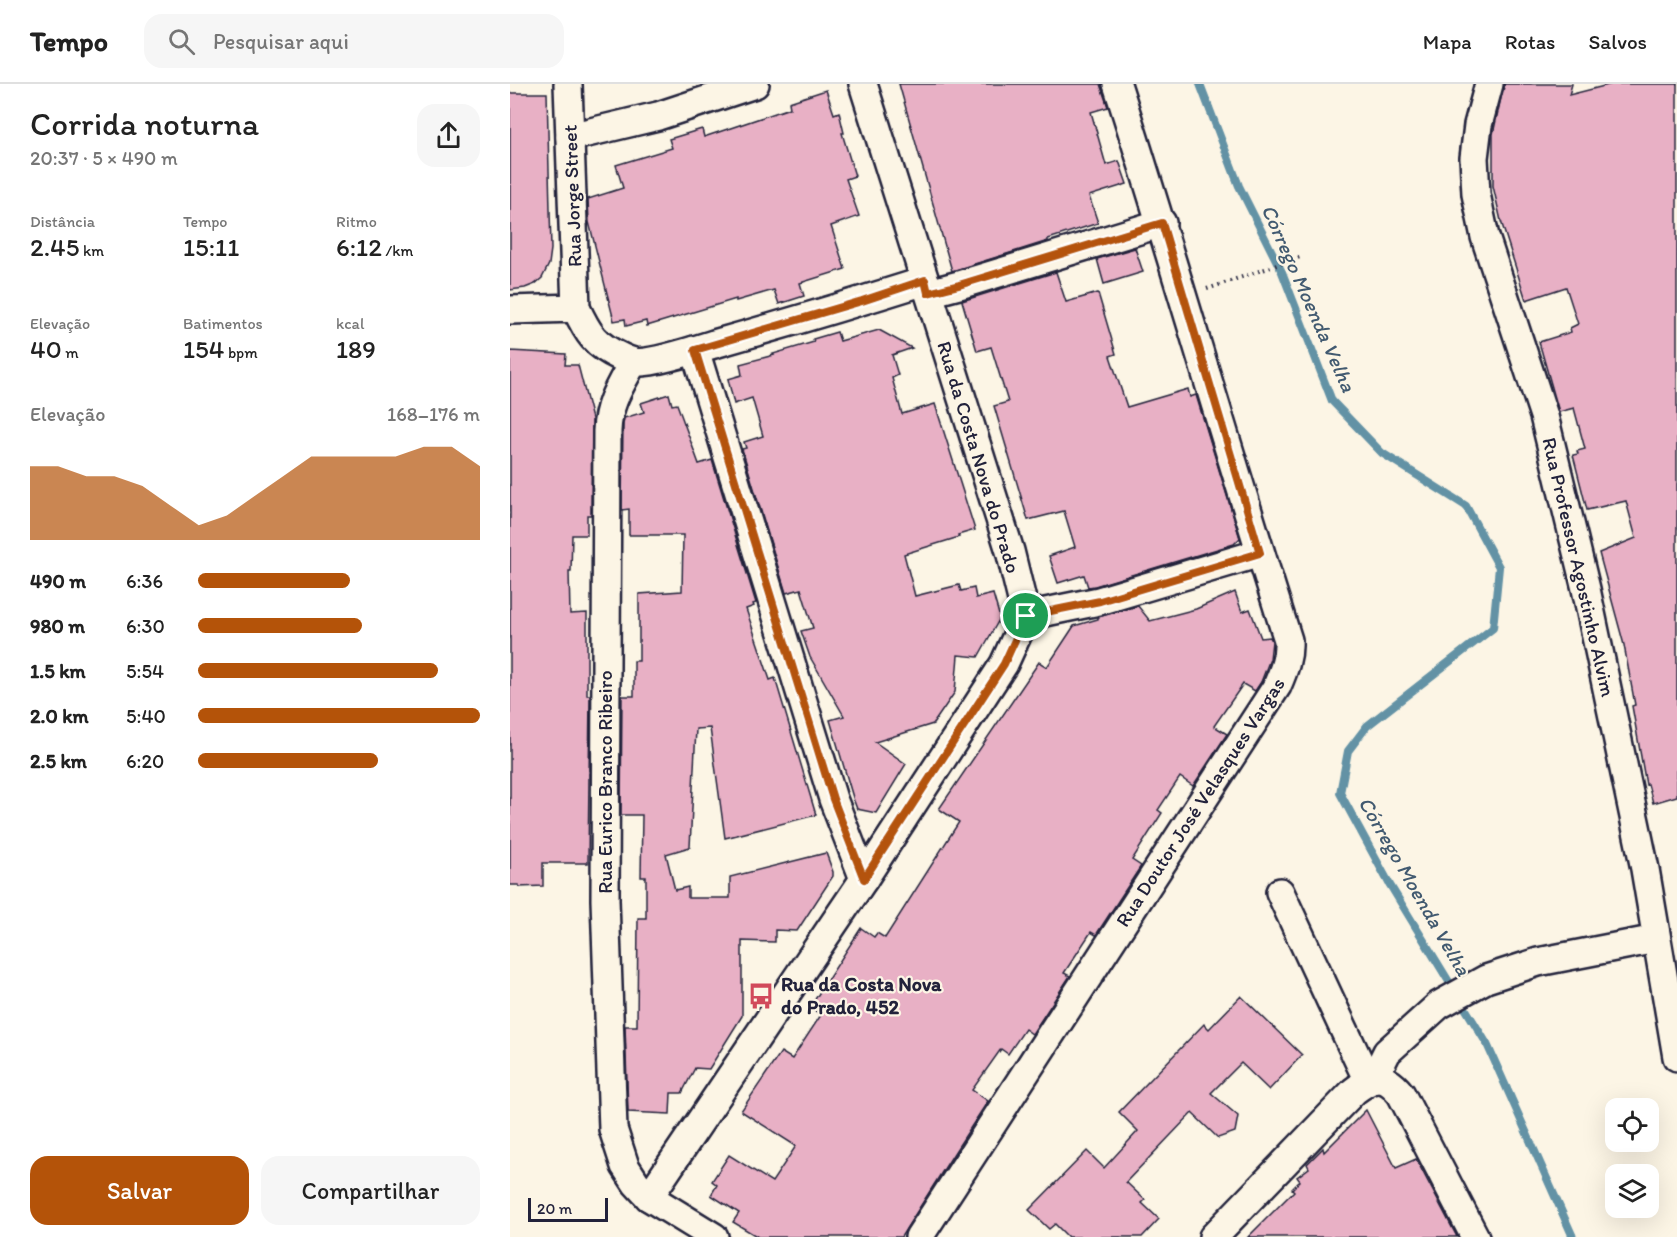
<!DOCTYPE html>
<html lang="pt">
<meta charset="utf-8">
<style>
body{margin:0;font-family:Itim,sans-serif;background:#f6f6f6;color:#222;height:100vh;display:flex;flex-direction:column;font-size:22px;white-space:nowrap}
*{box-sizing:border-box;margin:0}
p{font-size:20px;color:#767676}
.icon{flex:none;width:33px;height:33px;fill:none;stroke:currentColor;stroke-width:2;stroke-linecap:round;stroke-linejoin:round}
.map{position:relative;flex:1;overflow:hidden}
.panel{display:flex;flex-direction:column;background:#fff;width:510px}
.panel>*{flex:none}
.buttons{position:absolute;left:1095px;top:1014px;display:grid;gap:12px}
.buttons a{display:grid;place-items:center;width:54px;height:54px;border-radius:12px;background:#fff;box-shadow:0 6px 24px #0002;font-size:30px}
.scale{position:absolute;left:18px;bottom:15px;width:80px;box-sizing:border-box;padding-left:6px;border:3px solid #22223b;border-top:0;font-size:16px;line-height:21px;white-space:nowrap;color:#22223b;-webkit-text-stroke:4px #fcf5e5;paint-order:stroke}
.pin{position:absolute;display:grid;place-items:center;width:51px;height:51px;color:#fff;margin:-26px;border:3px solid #fff;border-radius:50%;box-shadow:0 2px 6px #0007}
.round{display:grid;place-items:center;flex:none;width:63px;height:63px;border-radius:18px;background:#f6f6f6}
.overview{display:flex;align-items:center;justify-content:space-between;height:102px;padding:0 30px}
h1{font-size:33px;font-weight:600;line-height:45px}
.stats{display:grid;grid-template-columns:repeat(3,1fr);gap:9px;height:102px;padding:6px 30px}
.stats div{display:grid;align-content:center}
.stats b{font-size:26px;font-weight:600}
.stats small{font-size:16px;font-weight:400}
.stats p{font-size:16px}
.chart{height:168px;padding:12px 30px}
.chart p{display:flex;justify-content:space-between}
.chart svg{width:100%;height:108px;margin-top:6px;fill:#b45309;opacity:.7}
.primary-button{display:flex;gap:12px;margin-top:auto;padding:12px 30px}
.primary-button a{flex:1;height:69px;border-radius:18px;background:#b45309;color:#fff;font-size:24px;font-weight:600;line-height:69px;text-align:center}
.primary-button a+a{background:#f6f6f6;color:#222}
ul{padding:0 30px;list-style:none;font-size:20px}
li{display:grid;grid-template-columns:96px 72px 1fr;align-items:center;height:45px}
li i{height:15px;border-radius:8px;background:#b45309}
header{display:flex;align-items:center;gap:36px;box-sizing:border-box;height:84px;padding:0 30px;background:#fff;border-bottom:2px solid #e0e0e0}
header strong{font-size:28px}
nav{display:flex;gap:33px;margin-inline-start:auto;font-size:21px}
.search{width:420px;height:54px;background:#f6f6f6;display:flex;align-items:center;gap:15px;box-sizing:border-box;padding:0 21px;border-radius:18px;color:#767676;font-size:22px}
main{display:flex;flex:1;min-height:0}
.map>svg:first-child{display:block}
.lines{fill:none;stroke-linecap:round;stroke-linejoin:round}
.stream{stroke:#6392a5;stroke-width:8}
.building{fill:#e8b0c5;stroke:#22223b;stroke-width:1.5}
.minor-casing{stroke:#22223b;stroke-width:32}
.path{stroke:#22223b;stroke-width:4;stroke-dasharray:1.5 4.5;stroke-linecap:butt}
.minor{stroke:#fcf5e5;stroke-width:27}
.route-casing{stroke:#fff;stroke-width:12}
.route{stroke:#b45309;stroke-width:8}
.labels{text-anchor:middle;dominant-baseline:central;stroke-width:4.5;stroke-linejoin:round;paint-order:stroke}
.street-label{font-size:20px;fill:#22223b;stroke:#fcf5e5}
.poi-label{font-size:20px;font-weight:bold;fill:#22223b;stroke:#fcf5e5;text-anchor:start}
.water-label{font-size:21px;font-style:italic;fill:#425a70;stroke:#fcf5e5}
</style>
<header>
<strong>Tempo</strong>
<div class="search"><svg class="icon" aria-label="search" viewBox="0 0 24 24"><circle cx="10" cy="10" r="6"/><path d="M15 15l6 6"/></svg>Pesquisar aqui</div>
<nav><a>Mapa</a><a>Rotas</a><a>Salvos</a></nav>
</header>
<main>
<section class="panel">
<div class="overview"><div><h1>Corrida noturna</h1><p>20:37 · 5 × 490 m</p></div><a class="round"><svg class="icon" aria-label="share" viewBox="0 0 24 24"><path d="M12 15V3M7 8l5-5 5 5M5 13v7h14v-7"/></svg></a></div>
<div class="stats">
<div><p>Distância</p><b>2.45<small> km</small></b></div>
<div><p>Tempo</p><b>15:11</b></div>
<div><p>Ritmo</p><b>6:12<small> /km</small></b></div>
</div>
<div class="stats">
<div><p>Elevação</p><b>40<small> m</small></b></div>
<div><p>Batimentos</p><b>154<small> bpm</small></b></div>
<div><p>kcal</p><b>189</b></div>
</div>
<div class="chart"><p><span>Elevação</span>168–176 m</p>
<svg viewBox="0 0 160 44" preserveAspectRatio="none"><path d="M0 44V14L10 14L20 18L30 18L40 22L50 30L60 38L70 34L80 26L90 18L100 10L110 10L120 10L130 10L140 6L150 6L160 14V44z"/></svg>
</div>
<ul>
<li><b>490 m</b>6:36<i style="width:54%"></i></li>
<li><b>980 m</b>6:30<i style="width:58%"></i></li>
<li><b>1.5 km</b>5:54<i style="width:85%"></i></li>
<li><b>2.0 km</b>5:40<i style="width:100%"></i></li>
<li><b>2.5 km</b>6:20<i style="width:64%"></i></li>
</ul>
<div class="primary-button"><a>Salvar</a><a>Compartilhar</a></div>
</section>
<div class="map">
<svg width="1167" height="1153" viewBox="0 0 1167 1153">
<rect width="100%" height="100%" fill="#fcf5e5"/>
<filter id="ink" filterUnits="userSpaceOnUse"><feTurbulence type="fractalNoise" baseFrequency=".0167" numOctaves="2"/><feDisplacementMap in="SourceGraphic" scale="12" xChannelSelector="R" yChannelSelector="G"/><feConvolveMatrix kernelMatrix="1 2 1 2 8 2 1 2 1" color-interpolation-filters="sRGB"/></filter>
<g filter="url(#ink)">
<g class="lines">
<polyline class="stream" points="690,0 729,102 772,188 822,317 872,369 956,422 989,483 983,544 857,642 838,667 830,709 880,801 977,960 1063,1153"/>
</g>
<g class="building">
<polygon points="389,0 590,0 598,23 581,28 596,81 609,77 617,100 579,112 588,139 538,155 538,157 442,187"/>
<polygon points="994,0 1062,0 1059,11 1102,0 1167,0 1167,712 1143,719 1138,700 1136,701 1133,684 1122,622 1125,621 1114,561 1089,469 1126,454 1116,417 1077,426 1063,371 1068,370 1067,367 1075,365 1064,324 1049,328 1029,258 1061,248 1060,244 1068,240 1056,203 1016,216 991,137 983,102 983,50"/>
<polygon points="316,6 324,30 329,28 334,49 332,49 345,92 336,95 349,132 321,142 335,185 290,199 294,212 269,220 264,206 226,217 226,215 137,242 136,237 116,242 115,235 104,237 79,138 78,115 113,104 106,81 162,64 159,55 192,45 194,53 280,24 279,18"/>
<polygon points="0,9 37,9 41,165 39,180 32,194 25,200 15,204 0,206"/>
<polygon points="625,164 633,188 594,200 587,175"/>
<polygon points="546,188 556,218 588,209 606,270 600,272 617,323 678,305 680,313 686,311 730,454 724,460 585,502 578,503 574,491 548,499 539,472 565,463 554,427 518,436 484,322 498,318 481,263 467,267 452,217"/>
<polygon points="369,246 402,264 382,271 388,291 382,294 392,330 425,320 465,446 448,451 449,453 394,470 405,512 449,501 451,507 464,504 466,514 483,510 490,534 468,573 448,571 445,608 423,640 365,658 396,680 366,729 347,725 344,717 320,636 334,632 300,573 291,547 303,544 291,505 276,509 232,365 236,364 234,358 253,352 242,314 224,320 218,295 232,291 230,280 264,271 263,270 304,258 303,255 327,248 330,257"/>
<polygon points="0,267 56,270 55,281 68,281 82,335 81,431 77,431 77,451 62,451 61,487 59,487 60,530 77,529 77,611 80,611 78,779 33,779 33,802 9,803 9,801 0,801"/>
<polygon points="159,310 162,321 167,320 189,380 202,376 246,519 243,520 244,522 236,525 260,596 265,594 306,731 215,754 200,644 186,645 180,763 156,770 165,806 178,803 178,814 220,814 220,793 316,769 323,788 323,792 287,847 265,846 265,858 232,857 232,932 199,985 185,984 172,1009 161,1009 160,1030 118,1028 115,942 127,942 128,834 136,834 136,793 131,793 132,731 111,731 112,612 124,612 124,577 129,577 129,510 172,507 173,451 119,451 119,425 112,426 113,339 114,334 134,328 131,319"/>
<polygon points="725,508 732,528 740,525 751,554 760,553 762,557 760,575 751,598 745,607 733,600 704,642 717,650 683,702 670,693 648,726 652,729 622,776 631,782 586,851 581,848 554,889 560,892 522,950 515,945 498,970 491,965 462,1006 478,1017 446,1066 391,1153 248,1153 223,1138 229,1129 201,1111 207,1101 202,1097 219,1071 262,1098 286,1062 231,1027 271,968 282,975 311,931 300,923 351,844 364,853 367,849 375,854 449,738 429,725 529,578 537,583 564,542 588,535 588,533 628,522 640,537 686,525"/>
<polygon points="731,912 792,971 759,1006 731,979 701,1009 728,1032 725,1048 708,1054 682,1029 616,1098 635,1116 632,1119 649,1135 632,1153 558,1153 545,1140 539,1145 519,1126 577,1067 594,1084 628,1047 609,1028 694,940 699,945"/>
<polygon points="856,1026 886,1084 906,1075 947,1153 738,1153 784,1107 782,1105 790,1097 787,1093 799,1084 797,1080 813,1064 814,1068"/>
</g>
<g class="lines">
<g class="minor-casing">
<g id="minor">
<polyline points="58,0 66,224"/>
<polyline points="979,0 968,41 964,74 966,110 975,153 1034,332 1076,505 1135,785 1167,973"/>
<polyline points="60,53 148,32 245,0"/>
<polyline points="419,209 449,201 652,139"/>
<path d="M0,226L66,224C78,250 85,261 111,273C115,275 120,277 124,278C138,281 188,265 204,260C275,240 345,219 415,197"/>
<polyline points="185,266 323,715 354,795"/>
<path d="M123,278C110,302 98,319 97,347L95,816L103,1045L115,1082L126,1099L139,1113L204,1153"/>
<polyline points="516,532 589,517 750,469"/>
<polyline points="770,808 858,997"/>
<polyline points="869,994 869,984 877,968 929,921 976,895 1028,878 1146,855"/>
<polyline points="139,1113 354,795 494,580 516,532 500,467 353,0"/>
<path d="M409,1153L767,602C774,586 779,573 778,556C719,371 666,185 607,0"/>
<path d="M703,1153L844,1007C864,992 874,989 891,1010L965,1153"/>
</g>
</g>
<polyline class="path" points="697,205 793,172"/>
<use href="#minor" class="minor"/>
</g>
</g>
<g class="lines" filter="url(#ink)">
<g class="route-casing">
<polygon id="route" points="652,139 750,469 590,517 516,532 494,580 354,795 323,715 185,266 352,217 415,196 418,209 449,201"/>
</g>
<use href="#route" class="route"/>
</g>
<defs>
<g id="bus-bare" transform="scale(2.07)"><path d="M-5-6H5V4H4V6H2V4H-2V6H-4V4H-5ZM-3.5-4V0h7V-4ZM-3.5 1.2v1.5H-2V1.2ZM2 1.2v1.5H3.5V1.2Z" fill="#d1495b" stroke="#fcf5e5" stroke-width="2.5" paint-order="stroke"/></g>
</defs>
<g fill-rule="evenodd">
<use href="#bus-bare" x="251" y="912"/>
</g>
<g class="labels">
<g class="street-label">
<text transform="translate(62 112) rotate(-92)">Rua Jorge Street</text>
<text transform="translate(469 373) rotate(73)">Rua da Costa Nova do Prado</text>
<text transform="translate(1069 483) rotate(77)">Rua Professor Agostinho Alvim</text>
<text transform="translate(95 698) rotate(-90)">Rua Eurico Branco Ribeiro</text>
<text transform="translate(690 718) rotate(-57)">Rua Doutor José Velasques Vargas</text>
</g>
<g class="poi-label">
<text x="271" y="900">Rua da Costa Nova<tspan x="271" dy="23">do Prado, 452</tspan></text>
</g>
<g class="water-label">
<text transform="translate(799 214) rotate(66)">Córrego Moenda Velha</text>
<text transform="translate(905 802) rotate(60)">Córrego Moenda Velha</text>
</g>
</g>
</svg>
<div class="buttons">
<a><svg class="icon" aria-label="locate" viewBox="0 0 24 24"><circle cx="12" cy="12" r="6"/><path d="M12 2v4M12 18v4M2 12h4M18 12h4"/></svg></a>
<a><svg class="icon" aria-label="layers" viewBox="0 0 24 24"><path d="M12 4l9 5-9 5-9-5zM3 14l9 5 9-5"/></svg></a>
</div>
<div class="scale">20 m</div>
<div class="pin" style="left:516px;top:532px;background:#1e9e55"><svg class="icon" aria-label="arrive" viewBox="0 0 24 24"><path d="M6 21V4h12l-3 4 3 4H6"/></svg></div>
</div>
</main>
